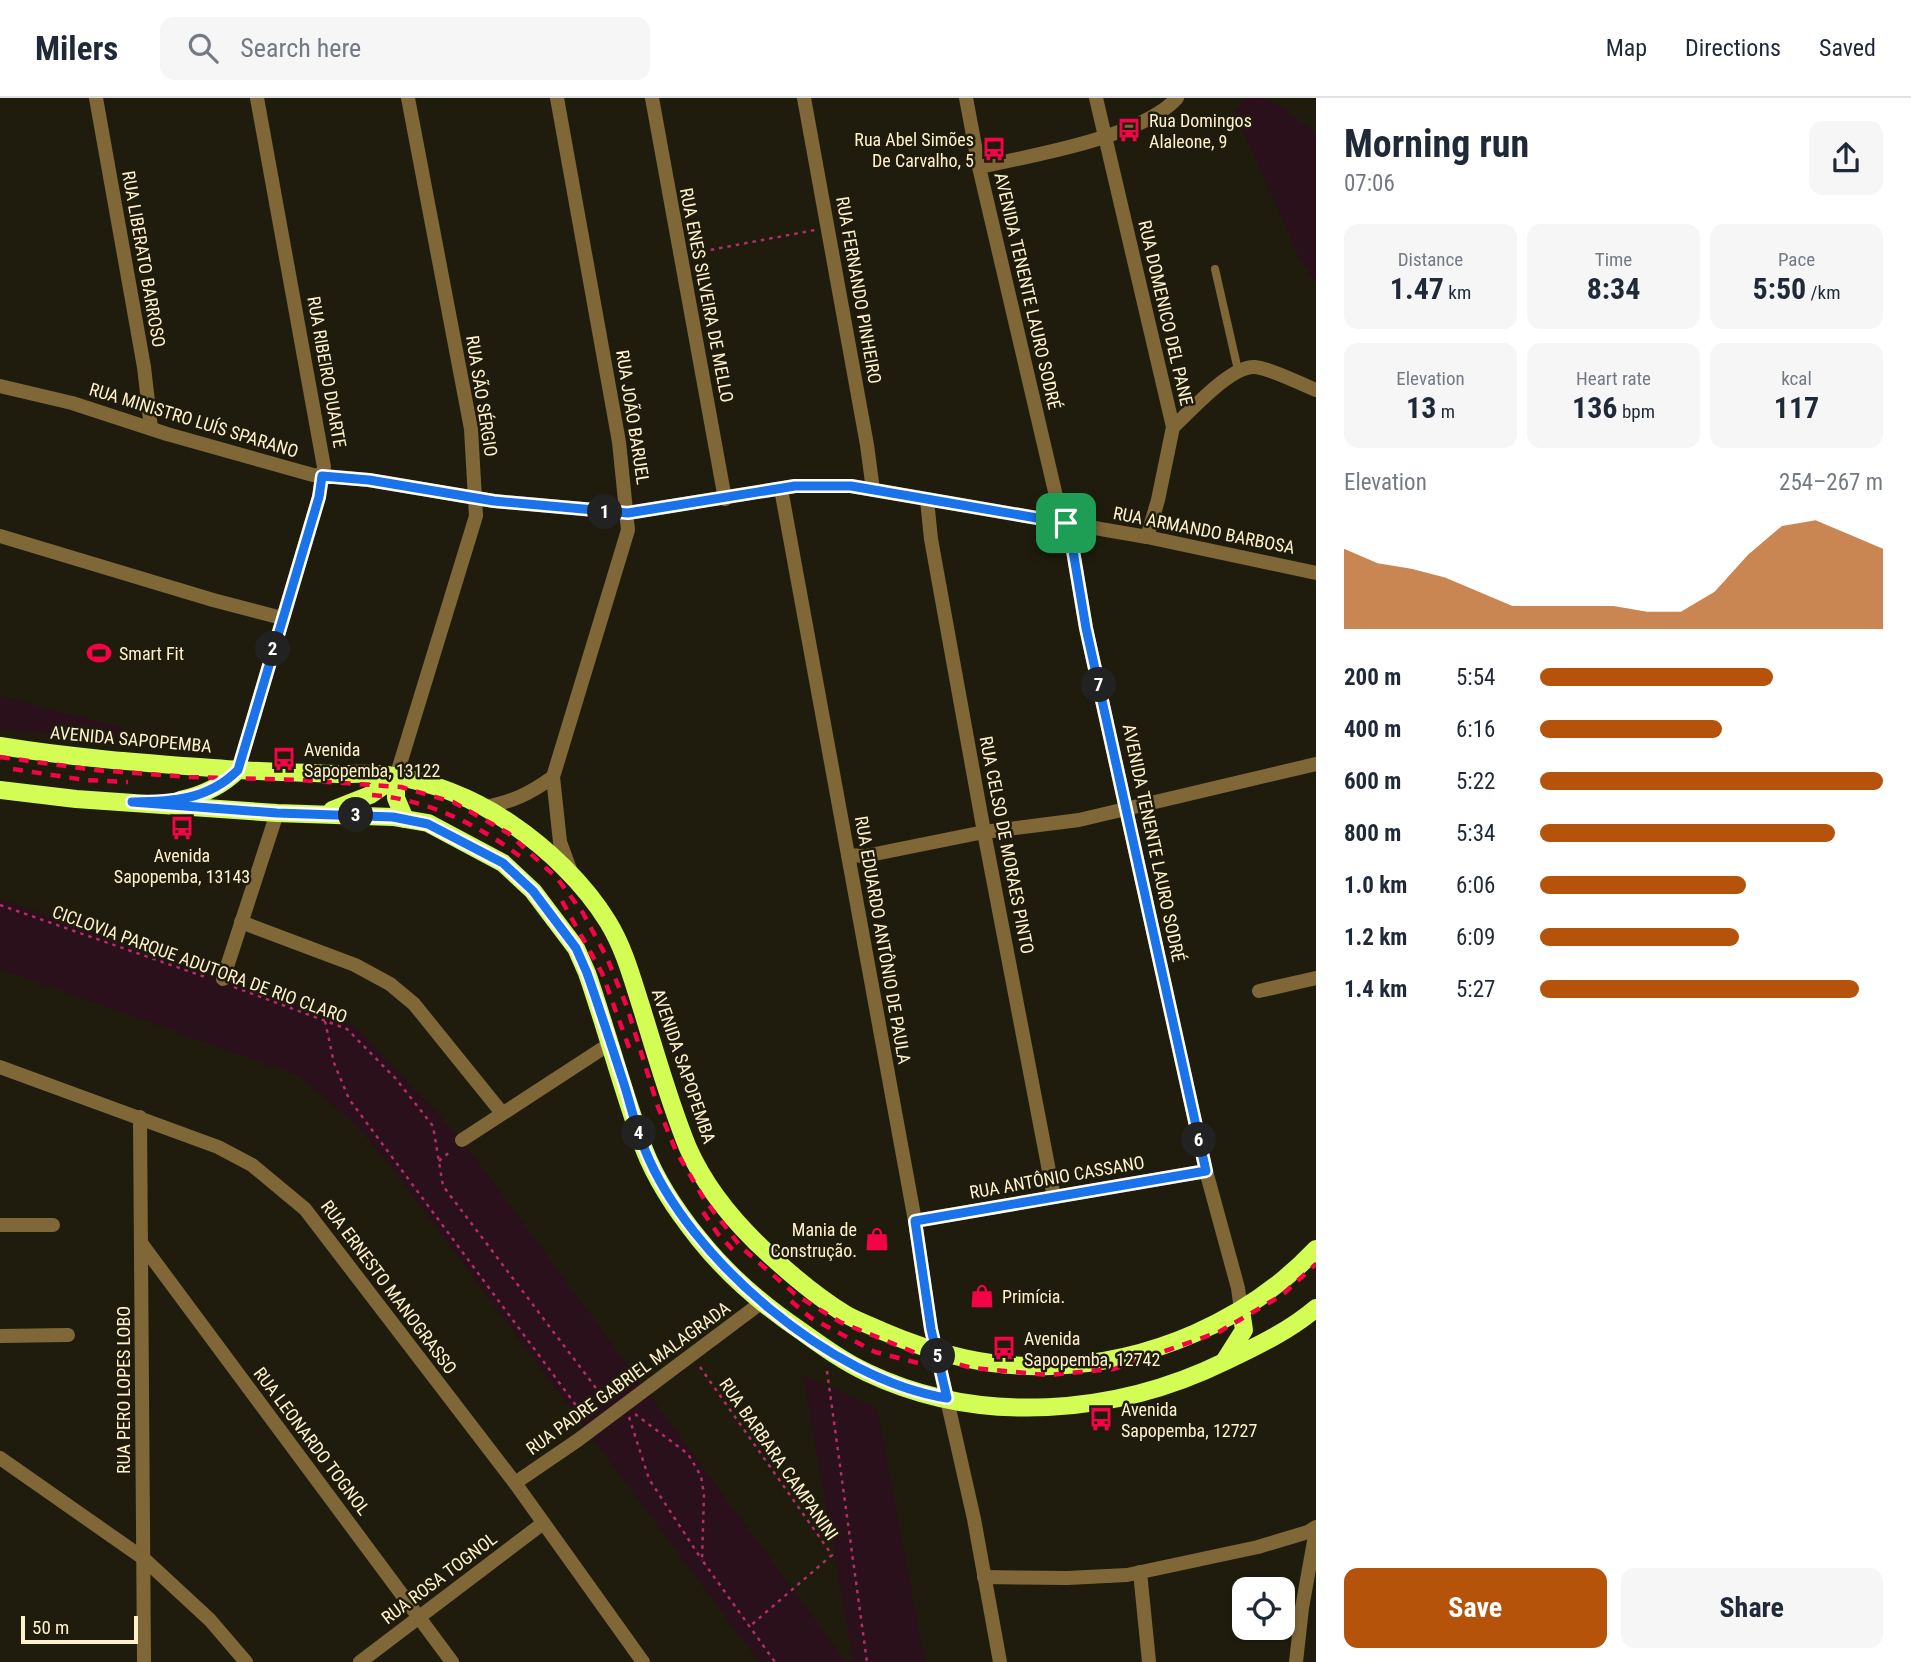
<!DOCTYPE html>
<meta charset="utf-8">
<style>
body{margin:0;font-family:"Roboto Condensed",sans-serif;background:#f6f6f7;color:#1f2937;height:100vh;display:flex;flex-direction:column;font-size:26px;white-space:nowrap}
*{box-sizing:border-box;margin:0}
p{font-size:23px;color:#747a83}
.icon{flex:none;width:38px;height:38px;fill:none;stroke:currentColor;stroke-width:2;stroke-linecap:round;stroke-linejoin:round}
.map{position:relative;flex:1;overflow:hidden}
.sheet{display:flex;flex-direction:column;background:#fff;width:595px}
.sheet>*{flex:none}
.fabs{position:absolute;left:1232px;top:1479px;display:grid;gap:14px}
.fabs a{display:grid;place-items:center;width:63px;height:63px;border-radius:14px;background:#fff;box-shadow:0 2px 5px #0004;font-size:35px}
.scale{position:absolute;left:21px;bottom:18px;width:117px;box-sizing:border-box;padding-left:7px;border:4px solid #fef1cc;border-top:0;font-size:19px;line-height:24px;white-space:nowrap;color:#fef1cc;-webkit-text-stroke:5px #201c0d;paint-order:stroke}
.pin{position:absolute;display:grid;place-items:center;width:60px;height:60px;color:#fff;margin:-30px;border-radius:14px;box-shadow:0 4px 10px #0006}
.km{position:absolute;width:35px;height:35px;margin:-18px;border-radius:50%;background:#222;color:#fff;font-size:19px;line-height:35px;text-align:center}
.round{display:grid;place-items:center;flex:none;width:74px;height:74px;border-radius:14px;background:#f6f6f7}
.summary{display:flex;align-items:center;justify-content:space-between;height:119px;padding:0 28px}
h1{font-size:38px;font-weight:700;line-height:52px}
.figures{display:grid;grid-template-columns:repeat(3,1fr);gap:10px;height:119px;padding:7px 28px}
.figures div{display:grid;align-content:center;border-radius:14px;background:#f6f6f7;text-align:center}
.figures b{font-size:30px;font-weight:700}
.figures small{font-size:19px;font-weight:400}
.figures p{font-size:19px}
.chart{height:196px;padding:14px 28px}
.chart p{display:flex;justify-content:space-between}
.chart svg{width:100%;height:126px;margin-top:7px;fill:#b45309;opacity:.7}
.primary-button{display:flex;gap:14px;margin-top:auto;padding:14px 28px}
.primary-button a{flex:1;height:80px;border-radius:14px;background:#b45309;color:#fff;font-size:28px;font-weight:700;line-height:80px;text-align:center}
.primary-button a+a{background:#f6f6f7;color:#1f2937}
ul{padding:0 28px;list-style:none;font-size:23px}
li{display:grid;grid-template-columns:112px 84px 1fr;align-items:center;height:52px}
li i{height:18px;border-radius:9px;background:#b45309}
header{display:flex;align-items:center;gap:42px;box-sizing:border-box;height:98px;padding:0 35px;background:#fff;border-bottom:2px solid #e0e1e3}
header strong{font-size:33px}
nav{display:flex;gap:38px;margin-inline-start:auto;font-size:24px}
.search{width:490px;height:63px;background:#f6f6f7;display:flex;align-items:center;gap:18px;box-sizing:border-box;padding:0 24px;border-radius:14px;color:#747a83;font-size:26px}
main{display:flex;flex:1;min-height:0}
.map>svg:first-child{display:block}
.green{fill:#2a101b}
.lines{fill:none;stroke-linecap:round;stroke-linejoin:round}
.path{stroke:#b02f67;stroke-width:2.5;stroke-dasharray:3.5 5;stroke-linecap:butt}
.lane{stroke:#7f6738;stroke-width:8}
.street{stroke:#7f6738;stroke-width:14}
.primary{stroke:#d3fd55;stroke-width:18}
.rail{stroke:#f40346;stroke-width:4.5;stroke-dasharray:10 9;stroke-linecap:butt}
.route-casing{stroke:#fff;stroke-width:14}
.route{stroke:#1a73e8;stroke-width:9}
.labels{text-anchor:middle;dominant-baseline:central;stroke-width:5;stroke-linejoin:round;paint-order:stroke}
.poi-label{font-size:18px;fill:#fef1cc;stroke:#201c0d;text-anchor:start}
.street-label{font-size:18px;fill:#fef1cc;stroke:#201c0d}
</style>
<header>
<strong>Milers</strong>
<div class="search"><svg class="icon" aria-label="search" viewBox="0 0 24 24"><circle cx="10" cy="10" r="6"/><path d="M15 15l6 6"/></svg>Search here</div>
<nav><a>Map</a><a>Directions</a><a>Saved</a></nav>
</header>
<main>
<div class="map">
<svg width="1316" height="1564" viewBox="0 0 1316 1564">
<rect width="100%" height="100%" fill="#201c0d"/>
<g class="green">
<path d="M1246,0C1252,0 1258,0 1263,0C1280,4 1300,25 1316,34V186L1300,161L1235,15Z"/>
<polygon points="0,598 124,630 120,644 0,631"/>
<polygon points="0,801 241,883 357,930 462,1042 846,1564 759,1564 383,1058 351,1023 299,978 0,871"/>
<polygon points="803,1277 877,1310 925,1564 847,1564 853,1561"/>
</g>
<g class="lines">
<g class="path">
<polyline points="694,155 815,132"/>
<polyline points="0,807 208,880"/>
<polyline points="234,889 347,931 396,981 433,1028 443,1088 599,1294 618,1294"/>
<polyline points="325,923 334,965 349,1001 581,1314 599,1301 607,1300"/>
<polyline points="439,1063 452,1052"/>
<polyline points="700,1269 832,1457 749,1529"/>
<polyline points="827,1273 867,1564"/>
<polyline points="635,1316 688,1356 701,1378 704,1396 702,1462 775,1564"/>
<polyline points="629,1319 649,1381 702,1462"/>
</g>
<polyline class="lane" points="1215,171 1238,272"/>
<g class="street">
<polyline points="96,0 144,269 151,330"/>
<polyline points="557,0 619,344 628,432 553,679 560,744 571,774"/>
<polyline points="652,0 725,401"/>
<polyline points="804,0 867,347 873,392"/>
<polyline points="966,0 979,69 1056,398 1071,441 1086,530 1206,1073 1238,1190 1241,1212"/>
<polyline points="1096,0 1173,329 1158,402 1147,439"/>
<path d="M979,69C1031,58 1142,39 1177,0"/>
<polyline points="0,288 72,305 167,336 313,377 369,382 494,403 628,415 795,388 851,388 1147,439 1316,475"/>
<path d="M1173,329C1191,313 1231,267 1255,269C1270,270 1301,286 1316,292"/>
<polyline points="781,391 915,1123 931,1231 974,1421 1000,1564"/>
<polyline points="927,402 931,441 984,734 1054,1099"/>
<polyline points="0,438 213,502 282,520"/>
<polyline points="238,672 319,399 324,369 257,0"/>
<polyline points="396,679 476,418 471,331 408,0"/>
<path d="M486,709C514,703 529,696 553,679"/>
<polyline points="848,757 865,758 984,734 1079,722 1316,666"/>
<polyline points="241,824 355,867 390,886 414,906 502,1015"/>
<polyline points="223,881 277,715"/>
<polyline points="1259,893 1316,880"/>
<polyline points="0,969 218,1049 252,1067 305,1111 515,1385 643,1564"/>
<polyline points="140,1019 144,1564"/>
<polyline points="462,1042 611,945"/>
<polyline points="915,1123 1206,1073"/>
<polyline points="0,1127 53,1127"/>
<polyline points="141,1145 452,1564"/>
<polyline points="0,1238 68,1237"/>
<polyline points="0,1360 143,1460 210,1522 246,1564"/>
<polyline points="515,1385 578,1342 762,1204"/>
<polyline points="1140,1474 1149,1564"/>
<polyline points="984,1479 1067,1480 1127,1477 1258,1449 1308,1434 1316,1429"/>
<polyline points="360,1564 542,1426"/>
<polyline points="1296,1564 1302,1510 1316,1432"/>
</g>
<g class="primary">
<path d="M0,648C79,661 159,666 239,672C272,674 305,675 338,676C354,676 371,675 387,677C430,683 474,700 510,725C547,750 584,785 608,824C624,850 632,880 641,908C656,956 669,1004 688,1050C707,1093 738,1129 773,1160C796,1181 819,1200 845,1216C857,1223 870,1227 882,1233C938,1257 990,1270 1051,1268C1149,1265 1248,1223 1316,1151"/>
<polyline points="396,679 396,700 405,721"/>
<path d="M0,692L76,701L277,715L393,719L428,725L503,765L533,793L576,850L587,875C607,933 623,994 644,1051C656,1082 678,1115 699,1141C727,1176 764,1208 801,1233C822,1248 844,1264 868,1275C980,1328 1116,1317 1226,1263C1257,1248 1289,1233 1316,1210"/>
<path d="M180,702C203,697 222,688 238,672"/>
<polyline points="332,712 370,697 396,679"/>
<polyline points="1225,1262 1244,1232 1241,1212"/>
</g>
<g class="rail">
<polyline points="0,659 95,672 189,679 300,682 401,689 453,704 508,735 557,780 583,815 607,860 627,909 658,1009 676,1053 704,1101 741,1149 796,1197 840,1224 916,1255 972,1270 1047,1277 1114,1271 1219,1234 1282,1197 1316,1166"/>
<polyline points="13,671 85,682 128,684"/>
<path d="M372,697C426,701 480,727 522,760"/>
<polyline points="562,803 602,875 631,955"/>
<polyline points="703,1114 718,1136 733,1152"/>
<polyline points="791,1203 811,1220 875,1254 922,1266"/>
</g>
</g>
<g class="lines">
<g class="route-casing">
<path id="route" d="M322,378L369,382L494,403L628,415L795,388H851L1066,425L1071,441L1086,530L1206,1073L915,1123L931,1231L947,1300C831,1282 689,1161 645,1052C636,1031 631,1008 624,986C612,949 600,912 587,875L576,850L533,793L503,765L428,726L393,719L277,715L132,704C172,704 208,702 238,672L319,399Z"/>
</g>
<use href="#route" class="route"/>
</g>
<defs>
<g id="bus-bare" transform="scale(1.89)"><path d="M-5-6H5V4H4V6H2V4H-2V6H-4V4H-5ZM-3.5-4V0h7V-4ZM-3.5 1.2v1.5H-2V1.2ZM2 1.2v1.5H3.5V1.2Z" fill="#f40346" stroke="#201c0d" stroke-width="2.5" paint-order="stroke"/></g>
<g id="stadium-bare" transform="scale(1.89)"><path d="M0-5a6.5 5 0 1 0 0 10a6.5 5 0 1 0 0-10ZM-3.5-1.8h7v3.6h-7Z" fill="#f40346" stroke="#201c0d" stroke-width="2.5" paint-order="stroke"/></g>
<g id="shop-bare" transform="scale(1.89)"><path d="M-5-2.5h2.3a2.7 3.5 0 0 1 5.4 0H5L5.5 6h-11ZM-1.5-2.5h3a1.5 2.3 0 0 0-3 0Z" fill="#f40346" stroke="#201c0d" stroke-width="2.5" paint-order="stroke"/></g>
</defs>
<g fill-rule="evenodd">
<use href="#bus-bare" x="1129" y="32"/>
<use href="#bus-bare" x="994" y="51"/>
<use href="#stadium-bare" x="99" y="555"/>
<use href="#bus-bare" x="284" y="661"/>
<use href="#bus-bare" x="182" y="730"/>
<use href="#shop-bare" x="877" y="1141"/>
<use href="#shop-bare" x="982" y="1198"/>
<use href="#bus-bare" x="1004" y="1250"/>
<use href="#bus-bare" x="1101" y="1321"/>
</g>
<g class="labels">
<g class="poi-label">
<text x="1149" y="22">Rua Domingos<tspan x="1149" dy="21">Alaleone, 9</tspan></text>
<text x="974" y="41" text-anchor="end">Rua Abel Simões<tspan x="974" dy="21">De Carvalho, 5</tspan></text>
<text x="119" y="555">Smart Fit</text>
<text x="304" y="651">Avenida<tspan x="304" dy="21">Sapopemba, 13122</tspan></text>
<text x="182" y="757" text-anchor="middle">Avenida<tspan x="182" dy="21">Sapopemba, 13143</tspan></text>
<text x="857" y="1131" text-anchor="end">Mania de<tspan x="857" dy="21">Construção.</tspan></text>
<text x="1002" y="1198">Primícia.</text>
<text x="1024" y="1240">Avenida<tspan x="1024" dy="21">Sapopemba, 12742</tspan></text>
<text x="1121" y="1311">Avenida<tspan x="1121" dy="21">Sapopemba, 12727</tspan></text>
</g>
<g class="street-label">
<text transform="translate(144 161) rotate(80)">RUA LIBERATO BARROSO</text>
<text transform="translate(859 192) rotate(80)">RUA FERNANDO PINHEIRO</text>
<text transform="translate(1028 193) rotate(77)">AVENIDA TENENTE LAURO SODRÉ</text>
<text transform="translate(707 197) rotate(79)">RUA ENES SILVEIRA DE MELLO</text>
<text transform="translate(1166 215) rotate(77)">RUA DOMENICO DEL PANE</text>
<text transform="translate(327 274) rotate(80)">RUA RIBEIRO DUARTE</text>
<text transform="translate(482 298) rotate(81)">RUA SÃO SÉRGIO</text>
<text transform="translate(633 319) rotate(81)">RUA JOÃO BARUEL</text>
<text transform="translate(194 322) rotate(17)">RUA MINISTRO LUÍS SPARANO</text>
<text transform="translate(1204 432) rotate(11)">RUA ARMANDO BARBOSA</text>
<text transform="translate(131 641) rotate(5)">AVENIDA SAPOPEMBA</text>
<text transform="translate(1154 745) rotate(78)">AVENIDA TENENTE LAURO SODRÉ</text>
<text transform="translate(1007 747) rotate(79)">RUA CELSO DE MORAES PINTO</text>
<text transform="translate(883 842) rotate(80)">RUA EDUARDO ANTÔNIO DE PAULA</text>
<text transform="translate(200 866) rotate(20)">CICLOVIA PARQUE ADUTORA DE RIO CLARO</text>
<text transform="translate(684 968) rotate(71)">AVENIDA SAPOPEMBA</text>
<text transform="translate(1057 1079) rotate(-10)">RUA ANTÔNIO CASSANO</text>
<text transform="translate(389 1189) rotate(53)">RUA ERNESTO MANOGRASSO</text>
<text transform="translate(628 1280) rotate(-36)">RUA PADRE GABRIEL MALAGRADA</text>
<text transform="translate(123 1292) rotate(-90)">RUA PERO LOPES LOBO</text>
<text transform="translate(312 1343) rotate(53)">RUA LEONARDO TOGNOL</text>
<text transform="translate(779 1361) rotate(55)">RUA BARBARA CAMPANINI</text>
<text transform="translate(439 1480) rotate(-37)">RUA ROSA TOGNOL</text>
</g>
</g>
</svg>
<div class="fabs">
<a><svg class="icon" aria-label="locate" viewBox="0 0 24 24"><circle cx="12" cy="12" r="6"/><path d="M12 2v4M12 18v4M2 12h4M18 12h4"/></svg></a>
</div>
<div class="scale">50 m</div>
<div class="pin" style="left:1066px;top:425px;background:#1e9e55"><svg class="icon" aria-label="arrive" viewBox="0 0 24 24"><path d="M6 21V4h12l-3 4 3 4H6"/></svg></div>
<b class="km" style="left:605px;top:414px">1</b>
<b class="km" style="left:273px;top:551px">2</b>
<b class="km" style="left:356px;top:717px">3</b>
<b class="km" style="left:639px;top:1035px">4</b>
<b class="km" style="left:938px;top:1258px">5</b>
<b class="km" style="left:1199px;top:1042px">6</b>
<b class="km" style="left:1099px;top:587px">7</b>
</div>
<section class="sheet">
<div class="summary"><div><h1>Morning run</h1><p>07:06</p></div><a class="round"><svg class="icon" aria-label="share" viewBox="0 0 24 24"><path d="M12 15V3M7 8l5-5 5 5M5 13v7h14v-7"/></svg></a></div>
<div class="figures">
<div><p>Distance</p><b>1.47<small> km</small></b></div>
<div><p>Time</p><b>8:34</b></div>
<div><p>Pace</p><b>5:50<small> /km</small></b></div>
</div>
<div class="figures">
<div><p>Elevation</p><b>13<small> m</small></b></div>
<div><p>Heart rate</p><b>136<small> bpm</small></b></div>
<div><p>kcal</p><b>117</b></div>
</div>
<div class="chart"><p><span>Elevation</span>254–267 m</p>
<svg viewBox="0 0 160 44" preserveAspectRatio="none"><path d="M0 44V16L10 21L20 23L30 26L40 31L50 36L60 36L70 36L80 36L90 38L100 38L110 31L120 18L130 8L140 6L150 11L160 16V44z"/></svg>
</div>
<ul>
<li><b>200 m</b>5:54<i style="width:68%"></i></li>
<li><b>400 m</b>6:16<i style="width:53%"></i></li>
<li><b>600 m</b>5:22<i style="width:100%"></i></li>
<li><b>800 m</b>5:34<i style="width:86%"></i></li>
<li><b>1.0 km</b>6:06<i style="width:60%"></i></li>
<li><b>1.2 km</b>6:09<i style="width:58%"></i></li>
<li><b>1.4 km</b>5:27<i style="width:93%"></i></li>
</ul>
<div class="primary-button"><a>Save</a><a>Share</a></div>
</section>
</main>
